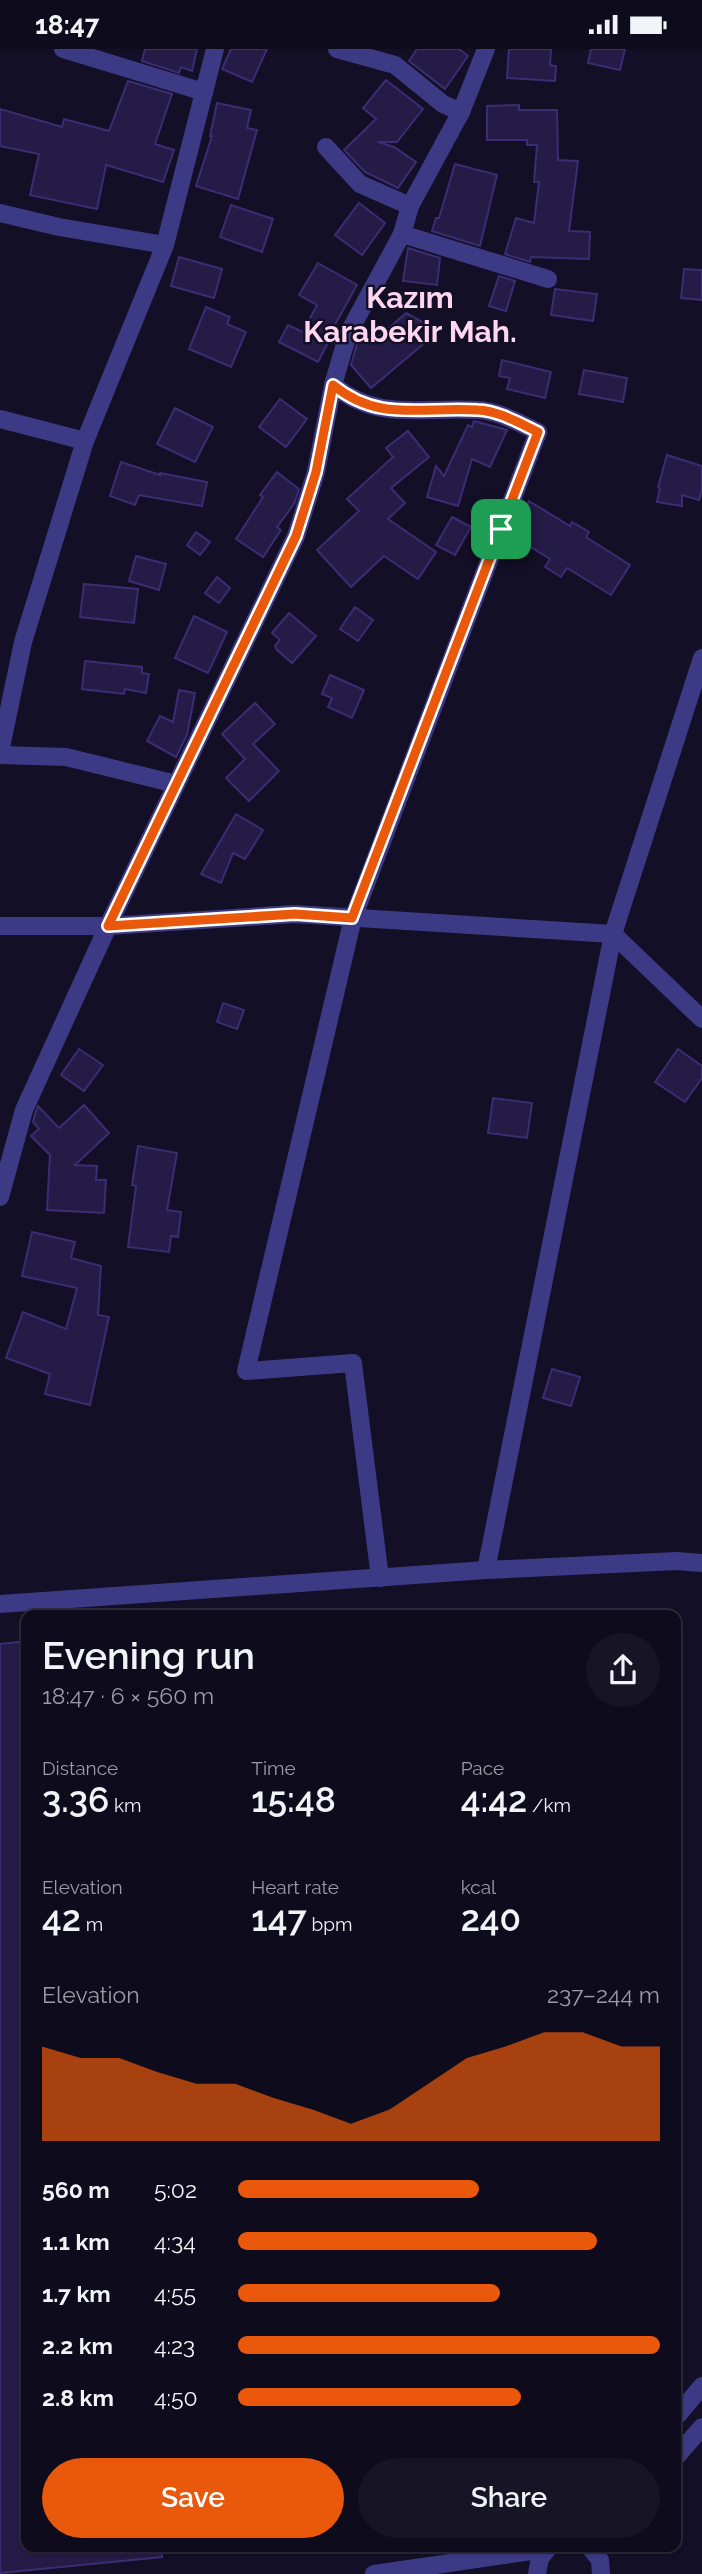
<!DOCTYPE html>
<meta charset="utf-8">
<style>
body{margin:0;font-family:Raleway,sans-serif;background:#171425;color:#f1f3f6;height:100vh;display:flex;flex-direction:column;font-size:26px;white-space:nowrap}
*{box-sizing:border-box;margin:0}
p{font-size:23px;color:#9b9ba3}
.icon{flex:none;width:38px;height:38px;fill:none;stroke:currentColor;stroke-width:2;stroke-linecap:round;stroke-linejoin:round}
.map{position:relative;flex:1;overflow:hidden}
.side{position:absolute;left:21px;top:1561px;width:660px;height:942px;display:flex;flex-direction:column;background:#0e0b1c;border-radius:14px;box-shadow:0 2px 5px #0004,0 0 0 2px #2e2b3b}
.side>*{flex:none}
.pin{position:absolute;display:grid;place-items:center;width:60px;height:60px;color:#fff;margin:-30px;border-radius:14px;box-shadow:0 4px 10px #0006}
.round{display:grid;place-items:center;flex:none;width:74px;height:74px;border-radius:37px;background:#171425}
.headline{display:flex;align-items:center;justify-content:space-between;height:119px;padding:0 21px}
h1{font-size:38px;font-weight:600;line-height:52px}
.figures{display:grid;grid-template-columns:repeat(3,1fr);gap:10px;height:119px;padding:7px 21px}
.figures div{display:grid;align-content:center}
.figures b{font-size:35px;font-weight:600}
.figures small{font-size:19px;font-weight:400}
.figures p{font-size:19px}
.chart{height:196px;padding:14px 21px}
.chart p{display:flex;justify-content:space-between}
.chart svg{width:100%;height:126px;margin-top:7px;fill:#ea580c;opacity:.7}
.cta{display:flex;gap:14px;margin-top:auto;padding:14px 21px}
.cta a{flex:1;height:80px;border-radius:42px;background:#ea580c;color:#fff;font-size:28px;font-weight:600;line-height:80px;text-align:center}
.cta a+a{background:#171425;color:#f1f3f6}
ul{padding:0 21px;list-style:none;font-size:23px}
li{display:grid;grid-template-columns:112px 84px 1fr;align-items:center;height:52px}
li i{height:18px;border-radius:9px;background:#ea580c}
.status{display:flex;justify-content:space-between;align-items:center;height:49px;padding:0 35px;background:#0e0b1c;direction:ltr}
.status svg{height:19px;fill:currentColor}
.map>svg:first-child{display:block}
.building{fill:#241b47;stroke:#3b2d73;stroke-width:2}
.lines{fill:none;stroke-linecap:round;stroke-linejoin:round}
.minor{stroke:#3d3a85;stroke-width:18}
.tertiary{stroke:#3d3a85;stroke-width:18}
.route-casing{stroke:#fff;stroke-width:14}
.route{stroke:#ea580c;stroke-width:9}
.labels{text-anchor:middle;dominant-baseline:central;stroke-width:5;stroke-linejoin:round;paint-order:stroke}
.district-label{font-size:30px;font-weight:bold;fill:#ffd6f0;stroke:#130f26}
</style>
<div class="status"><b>18:47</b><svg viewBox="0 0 49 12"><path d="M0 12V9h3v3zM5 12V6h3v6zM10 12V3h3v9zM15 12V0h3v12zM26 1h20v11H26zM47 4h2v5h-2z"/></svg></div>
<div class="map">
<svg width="702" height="2525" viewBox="0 0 702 2525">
<rect width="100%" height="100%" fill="#130f26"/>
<g class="building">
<polygon points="145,0 197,0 192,22 181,18 179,24 142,12"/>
<polygon points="231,0 267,0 252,33 222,20"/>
<polygon points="417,0 459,0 468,7 445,40 409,12"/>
<polygon points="509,0 551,0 550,16 556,17 555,32 507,29"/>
<polygon points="591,0 625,0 620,21 588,14"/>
<polygon points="386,31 423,60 397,93 378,93 394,98 416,113 398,139 365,123 344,101 376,70 363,59"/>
<polygon points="128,32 172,45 155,95 174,101 163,133 106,116 97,160 30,146 39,105 0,97 0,60 62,78 64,70 109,82"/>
<polygon points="217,54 251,61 247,79 257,81 238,150 196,137 212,87 210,87"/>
<polygon points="519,56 519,61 557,61 558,111 578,112 569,182 590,183 589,210 531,208 530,213 505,205 516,169 534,174 539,133 534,133 537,96 527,96 527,91 487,91 487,57"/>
<polygon points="455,115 497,126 480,197 432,182 436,169 439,169"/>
<polygon points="359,154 385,174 362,206 335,186"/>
<polygon points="231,156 273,170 262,203 220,188"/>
<polygon points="408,199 440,209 437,236 403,232"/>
<polygon points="179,208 222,220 214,249 171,237"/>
<polygon points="318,214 357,236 332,281 334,282 318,313 279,293 288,276 303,283 317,256 299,246"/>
<polygon points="684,220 702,221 702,251 681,249"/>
<polygon points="499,227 515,232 506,262 489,257"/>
<polygon points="555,240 597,245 593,272 551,266"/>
<polygon points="206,258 230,268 227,275 246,283 231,318 189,300"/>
<polygon points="406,264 439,282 371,339 351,316 358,291 369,282 376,290"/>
<polygon points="502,311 551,323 545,349 507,340 510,329 499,327"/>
<polygon points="584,321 627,329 623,353 579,345"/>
<polygon points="280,350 307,370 286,398 259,378"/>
<polygon points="175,359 213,378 195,413 157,395"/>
<polygon points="474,372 507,381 490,418 472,410 458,457 427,448 436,417 444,427 468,376 472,378"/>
<polygon points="408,382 429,408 391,439 405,454 388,470 436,503 418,530 384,507 351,538 317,501 359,462 347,450 393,408 386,399"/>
<polygon points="667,406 702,417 702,440 699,451 682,446 682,457 657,453 660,439 658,438"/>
<polygon points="121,413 160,426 160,424 207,433 202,457 139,446 135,456 110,447"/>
<polygon points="277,423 299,440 294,455 277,478 281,481 263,508 236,490 263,448 260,446"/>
<polygon points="529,452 570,477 572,473 589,483 586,488 630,516 611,546 567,519 561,528 545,518 550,510 511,486"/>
<polygon points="452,468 471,478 455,506 436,496"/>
<polygon points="196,483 210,493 200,506 187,496"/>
<polygon points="136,507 166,515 159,541 129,532"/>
<polygon points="217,528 230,539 219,554 205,544"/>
<polygon points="84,535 138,540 134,574 80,568"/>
<polygon points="355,558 373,571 358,592 340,580"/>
<polygon points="289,564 316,587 292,614 277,601 275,597 280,591 272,584"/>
<polygon points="194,567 227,583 208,624 175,609"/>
<polygon points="85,612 142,618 142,624 149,625 146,644 125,640 124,645 82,640"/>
<polygon points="330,626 364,641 352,669 328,658 332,649 322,645"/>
<polygon points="179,641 195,644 187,686 176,708 147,692 160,667 173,673"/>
<polygon points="255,654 275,675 253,695 279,722 249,752 226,729 245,710 222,685"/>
<polygon points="236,765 263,781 245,810 233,804 221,834 201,825"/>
<polygon points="223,954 244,961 237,980 217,973"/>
<polygon points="79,1000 103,1016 84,1042 61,1026"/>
<polygon points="678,1000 702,1017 702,1029 685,1053 655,1033"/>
<polygon points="493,1049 532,1054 527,1089 488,1084"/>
<polygon points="84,1056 109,1084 75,1116 97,1117 96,1131 106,1131 104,1164 47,1161 50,1106 31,1087 39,1080 33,1073 35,1065 38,1057 59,1079"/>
<polygon points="138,1097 177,1104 167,1161 181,1163 178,1188 171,1187 169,1203 128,1198 136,1137 132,1136"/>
<polygon points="32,1183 75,1193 71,1209 101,1217 98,1266 109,1268 90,1356 45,1345 50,1325 6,1309 23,1263 66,1280 77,1239 22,1227"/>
<polygon points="552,1320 580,1328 571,1357 543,1349"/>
<polygon points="26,1592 26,2497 162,2497 162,2508 0,2524 0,1595"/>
</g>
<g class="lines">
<g class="minor">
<polyline points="63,0 204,43"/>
<polyline points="337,0 395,16 443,55 461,63"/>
<polyline points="326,98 360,135 410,157"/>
<polyline points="0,164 59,178 165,196"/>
<polyline points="402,185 548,230"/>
<path d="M333,336C380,374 423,357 478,361C499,362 519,374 538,383L353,869L246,1322L353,1314L380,1529"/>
<polyline points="0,370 85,392"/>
<polyline points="0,703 23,593 85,392 165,196 215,0"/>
<polyline points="0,706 66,708 176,735"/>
<polyline points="0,877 108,877 295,865 613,885 702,970"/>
<polyline points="0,1148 24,1061 108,877 296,487 316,423 333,336 348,285 402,185 410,157 461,63 486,0"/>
<polyline points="486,1521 613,885 702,609"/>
<polyline points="0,1555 486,1521 677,1512 702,1514"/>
<polyline points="676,2368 702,2337"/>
<polyline points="676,2408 702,2378"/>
</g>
<g class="tertiary">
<polyline points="589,2497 600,2511 601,2525"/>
<polyline points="374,2525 546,2500"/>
<polyline points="537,2525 540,2509 550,2497"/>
</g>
</g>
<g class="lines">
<g class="route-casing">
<path id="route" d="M333,336C379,374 423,357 478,361C499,362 519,374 538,383L352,869L295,865L108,877L296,487L316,423Z"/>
</g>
<use href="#route" class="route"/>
</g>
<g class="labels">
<g class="district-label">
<text x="410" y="248">Kazım<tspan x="410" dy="34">Karabekir Mah.</tspan></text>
</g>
</g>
</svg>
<div class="pin" style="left:501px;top:480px;background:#1e9e55"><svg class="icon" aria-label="arrive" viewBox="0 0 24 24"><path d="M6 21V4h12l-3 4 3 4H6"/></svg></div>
<section class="side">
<div class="headline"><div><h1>Evening run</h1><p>18:47 · 6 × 560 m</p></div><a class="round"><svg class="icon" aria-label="share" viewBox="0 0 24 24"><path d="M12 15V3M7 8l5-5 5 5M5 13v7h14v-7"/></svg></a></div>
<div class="figures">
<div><p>Distance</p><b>3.36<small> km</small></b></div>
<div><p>Time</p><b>15:48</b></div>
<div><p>Pace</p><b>4:42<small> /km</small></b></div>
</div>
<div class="figures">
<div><p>Elevation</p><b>42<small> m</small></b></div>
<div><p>Heart rate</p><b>147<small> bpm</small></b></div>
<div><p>kcal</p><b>240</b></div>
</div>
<div class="chart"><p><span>Elevation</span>237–244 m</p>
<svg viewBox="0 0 160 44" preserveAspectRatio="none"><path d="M0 44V11L10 15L20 15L30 20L40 24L50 24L60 29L70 33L80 38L90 33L100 24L110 15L120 11L130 6L140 6L150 11L160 11V44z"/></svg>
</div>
<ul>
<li><b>560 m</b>5:02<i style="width:57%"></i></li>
<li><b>1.1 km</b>4:34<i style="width:85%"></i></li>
<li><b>1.7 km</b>4:55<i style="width:62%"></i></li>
<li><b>2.2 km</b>4:23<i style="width:100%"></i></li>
<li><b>2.8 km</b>4:50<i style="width:67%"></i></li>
</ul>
<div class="cta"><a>Save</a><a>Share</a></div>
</section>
</div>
